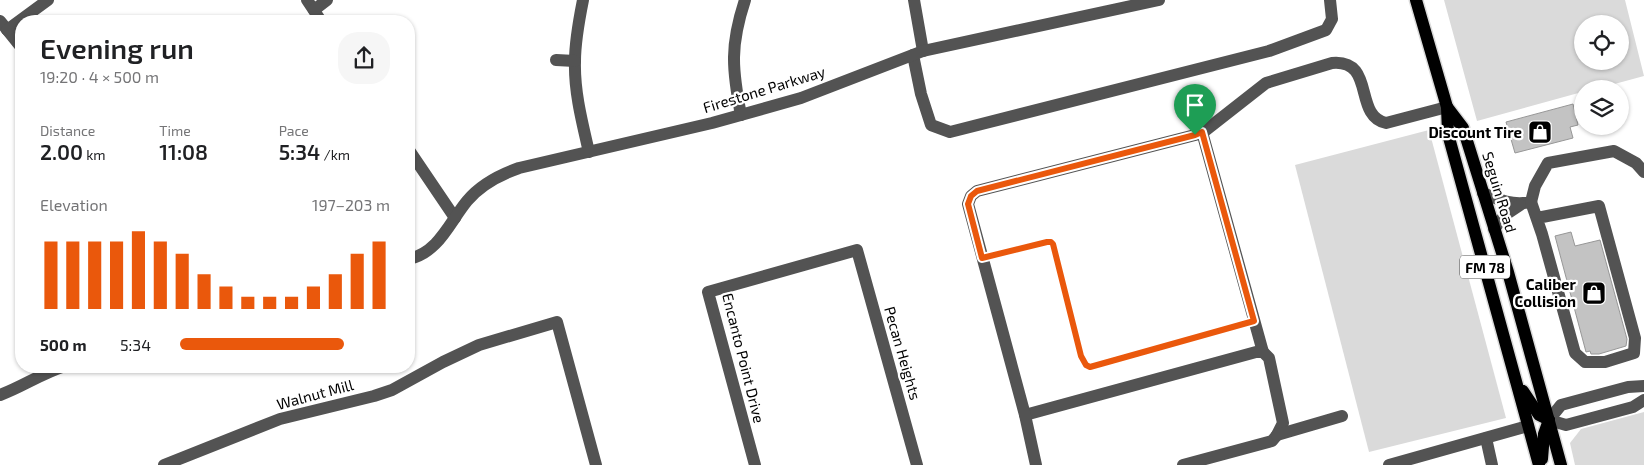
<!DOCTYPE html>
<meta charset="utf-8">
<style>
body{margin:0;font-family:"Exo 2",sans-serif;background:#f6f6f6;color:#202124;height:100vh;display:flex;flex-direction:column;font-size:19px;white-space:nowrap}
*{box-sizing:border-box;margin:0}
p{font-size:16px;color:#757577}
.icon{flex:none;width:28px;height:28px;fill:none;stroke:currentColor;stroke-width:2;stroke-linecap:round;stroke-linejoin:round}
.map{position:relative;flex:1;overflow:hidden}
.drawer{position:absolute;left:15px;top:15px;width:400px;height:358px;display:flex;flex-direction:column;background:#fff;border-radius:20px;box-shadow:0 1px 4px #0004}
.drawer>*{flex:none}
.controls{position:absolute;left:1574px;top:15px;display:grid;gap:10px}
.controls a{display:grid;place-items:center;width:55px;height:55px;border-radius:50%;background:#fff;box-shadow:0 1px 4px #0004;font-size:25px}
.pin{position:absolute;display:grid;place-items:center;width:42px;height:42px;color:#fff;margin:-51px -21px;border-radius:50% 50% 50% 0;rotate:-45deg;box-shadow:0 0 5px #0007}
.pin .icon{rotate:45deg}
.round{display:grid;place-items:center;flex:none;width:52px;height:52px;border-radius:20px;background:#f6f6f6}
.head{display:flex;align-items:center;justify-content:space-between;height:85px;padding:0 25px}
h1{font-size:28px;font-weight:600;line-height:38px}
.figures{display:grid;grid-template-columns:repeat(3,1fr);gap:8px;height:85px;padding:5px 25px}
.figures div{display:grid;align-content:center}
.figures b{font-size:21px;font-weight:600}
.figures small{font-size:14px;font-weight:400}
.figures p{font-size:14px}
.chart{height:140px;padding:10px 25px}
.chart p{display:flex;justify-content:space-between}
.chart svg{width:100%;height:90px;margin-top:5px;stroke:#ea580c;stroke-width:6}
ul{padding:0 25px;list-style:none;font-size:16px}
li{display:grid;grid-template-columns:80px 60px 1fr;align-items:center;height:38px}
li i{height:12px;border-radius:6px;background:#ea580c}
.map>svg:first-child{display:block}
.green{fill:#dadada;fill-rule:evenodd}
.building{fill:#c3c3c3;stroke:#979797}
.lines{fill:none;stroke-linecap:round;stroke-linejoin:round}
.major-casing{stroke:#dbdbdb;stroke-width:15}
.path{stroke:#757575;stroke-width:2;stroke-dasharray:1 2.5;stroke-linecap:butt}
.minor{stroke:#535353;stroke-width:12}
.major{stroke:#000;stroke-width:12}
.route-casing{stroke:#fff;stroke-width:10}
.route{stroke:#ea580c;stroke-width:6}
.labels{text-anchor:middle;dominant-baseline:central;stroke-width:4.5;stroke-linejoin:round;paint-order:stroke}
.shield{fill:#fff;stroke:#4c4c4c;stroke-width:1}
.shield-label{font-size:14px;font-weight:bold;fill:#000}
.street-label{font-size:15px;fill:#000;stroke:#fff}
.poi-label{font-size:15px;font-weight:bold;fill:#000;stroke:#fff;text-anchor:end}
</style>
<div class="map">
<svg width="1644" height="465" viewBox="0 0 1644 465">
<rect width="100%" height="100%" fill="#fff"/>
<g class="green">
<path d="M1444,0H1625L1644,76L1596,89H1582V92L1477,121ZM1582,24H1620V61H1582Z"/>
<polygon points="1429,130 1506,418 1369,452 1295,165"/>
<polygon points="1644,412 1644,465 1575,465 1570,443 1581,429"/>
</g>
<g class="building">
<polygon points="1573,104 1578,125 1570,127 1573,138 1515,153 1506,122"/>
<polygon points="1571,232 1575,246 1600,240 1627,339 1626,346 1599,354 1591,354 1590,351 1586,352 1555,236"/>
</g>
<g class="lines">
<g class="major-casing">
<g id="major">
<polyline points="1416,0 1447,107 1448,134 1539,465"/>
<polyline points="1447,107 1463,128 1508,272 1561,465"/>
<polyline points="1523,391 1539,415 1549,420"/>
<polyline points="1542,459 1544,434 1549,420"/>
</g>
</g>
<polyline class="path" points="994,255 1047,242 1052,243 1081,356 1086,365 1090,367 1243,324"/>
<g class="minor">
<polyline points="307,0 321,21"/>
<path d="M583,0C579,20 575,41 575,61C574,91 582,122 589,152"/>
<polyline points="914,0 923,51"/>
<polyline points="314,10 327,0"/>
<polyline points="0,21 21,47"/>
<polyline points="7,30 48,0"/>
<polyline points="913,55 921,94 931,125 950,132 1269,51 1326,30 1332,19 1330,0"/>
<polyline points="556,60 575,61"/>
<path d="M741,115C732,69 730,45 745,0"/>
<polyline points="1202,132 1263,352"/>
<polyline points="409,150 455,218"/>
<path d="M1483,193C1499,200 1513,206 1531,202L1535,186L1548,163L1614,151L1636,163L1644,172"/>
<polyline points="1531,202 1542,234 1575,353 1585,362 1605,362 1634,353 1635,338 1599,206 1537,218"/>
<polyline points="1494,229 1505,215 1520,205"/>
<path d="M409,259C439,252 449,223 467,201C481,184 499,175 519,168L712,123L801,98L923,51L1159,0"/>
<polyline points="1644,386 1628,387 1561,405 1549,420 1566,425 1633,407 1644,400"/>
<path d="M0,395C22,387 42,373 65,366"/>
<polyline points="1025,415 1256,352 1263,352 1269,358 1283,423 1277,435 1272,441 1183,465"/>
<polyline points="1277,435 1342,416"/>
<polyline points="1486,438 1492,465"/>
<polyline points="164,465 280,419 374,396 392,390 443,362 479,345 557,322 596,465"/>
<polyline points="755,465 708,292 857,250 917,465"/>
<path d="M1036,465L1025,415L968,204L971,196L977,191L1195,135L1206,130L1266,83L1332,63C1376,59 1353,116 1386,123L1447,107"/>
<polyline points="1389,465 1528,426"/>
</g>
<use href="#major" class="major"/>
</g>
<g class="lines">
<g class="route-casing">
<polygon id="route" points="1202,132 1254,321 1090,367 1086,365 1081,356 1053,244 1051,242 1047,242 982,258 968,204 971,196 977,191 1195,135"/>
</g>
<use href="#route" class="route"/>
</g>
<defs>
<g id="shop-square" transform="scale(1.25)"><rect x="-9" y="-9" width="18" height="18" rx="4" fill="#000" stroke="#fff"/><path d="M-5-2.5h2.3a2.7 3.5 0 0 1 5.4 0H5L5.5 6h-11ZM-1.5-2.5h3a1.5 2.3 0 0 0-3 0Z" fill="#fff"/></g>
</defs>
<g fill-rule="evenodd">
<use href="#shop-square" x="1540" y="132"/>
<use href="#shop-square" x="1594" y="293"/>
</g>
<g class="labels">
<rect class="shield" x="1460" y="255.5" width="50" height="23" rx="4"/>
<g class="shield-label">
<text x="1485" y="267">FM 78</text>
</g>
<g class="street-label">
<text transform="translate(764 89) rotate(-17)">Firestone Parkway</text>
<text transform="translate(1500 192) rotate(73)">Seguin Road</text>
<text transform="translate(903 353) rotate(74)">Pecan Heights</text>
<text transform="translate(744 358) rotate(76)">Encanto Point Drive</text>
<text transform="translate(315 394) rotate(-15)">Walnut Mill</text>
</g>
<g class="poi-label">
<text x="1522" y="132">Discount Tire</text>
<text x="1576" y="284">Caliber<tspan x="1576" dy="17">Collision</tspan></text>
</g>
</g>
</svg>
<div class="controls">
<a><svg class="icon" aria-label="locate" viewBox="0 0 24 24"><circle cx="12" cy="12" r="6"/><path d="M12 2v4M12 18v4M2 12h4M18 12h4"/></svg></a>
<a><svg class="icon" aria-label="layers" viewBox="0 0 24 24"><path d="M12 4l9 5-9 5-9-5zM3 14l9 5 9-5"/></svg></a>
</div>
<div class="pin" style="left:1195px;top:135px;background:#1e9e55"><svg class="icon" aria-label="arrive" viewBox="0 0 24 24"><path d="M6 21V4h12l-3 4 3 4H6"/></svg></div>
<section class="drawer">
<div class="head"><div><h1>Evening run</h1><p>19:20 · 4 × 500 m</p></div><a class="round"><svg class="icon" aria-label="share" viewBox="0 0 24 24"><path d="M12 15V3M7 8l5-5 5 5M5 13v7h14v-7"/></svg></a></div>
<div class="figures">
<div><p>Distance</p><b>2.00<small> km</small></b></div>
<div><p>Time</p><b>11:08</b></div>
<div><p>Pace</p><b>5:34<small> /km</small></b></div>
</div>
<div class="chart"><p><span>Elevation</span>197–203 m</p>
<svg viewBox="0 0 160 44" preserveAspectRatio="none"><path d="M5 44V11M15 44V11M25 44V11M35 44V11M45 44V6M55 44V11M65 44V17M75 44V27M85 44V33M95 44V38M105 44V38M115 44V38M125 44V33M135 44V27M145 44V17M155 44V11"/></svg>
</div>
<ul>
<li><b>500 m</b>5:34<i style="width:78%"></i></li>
</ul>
</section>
</div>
